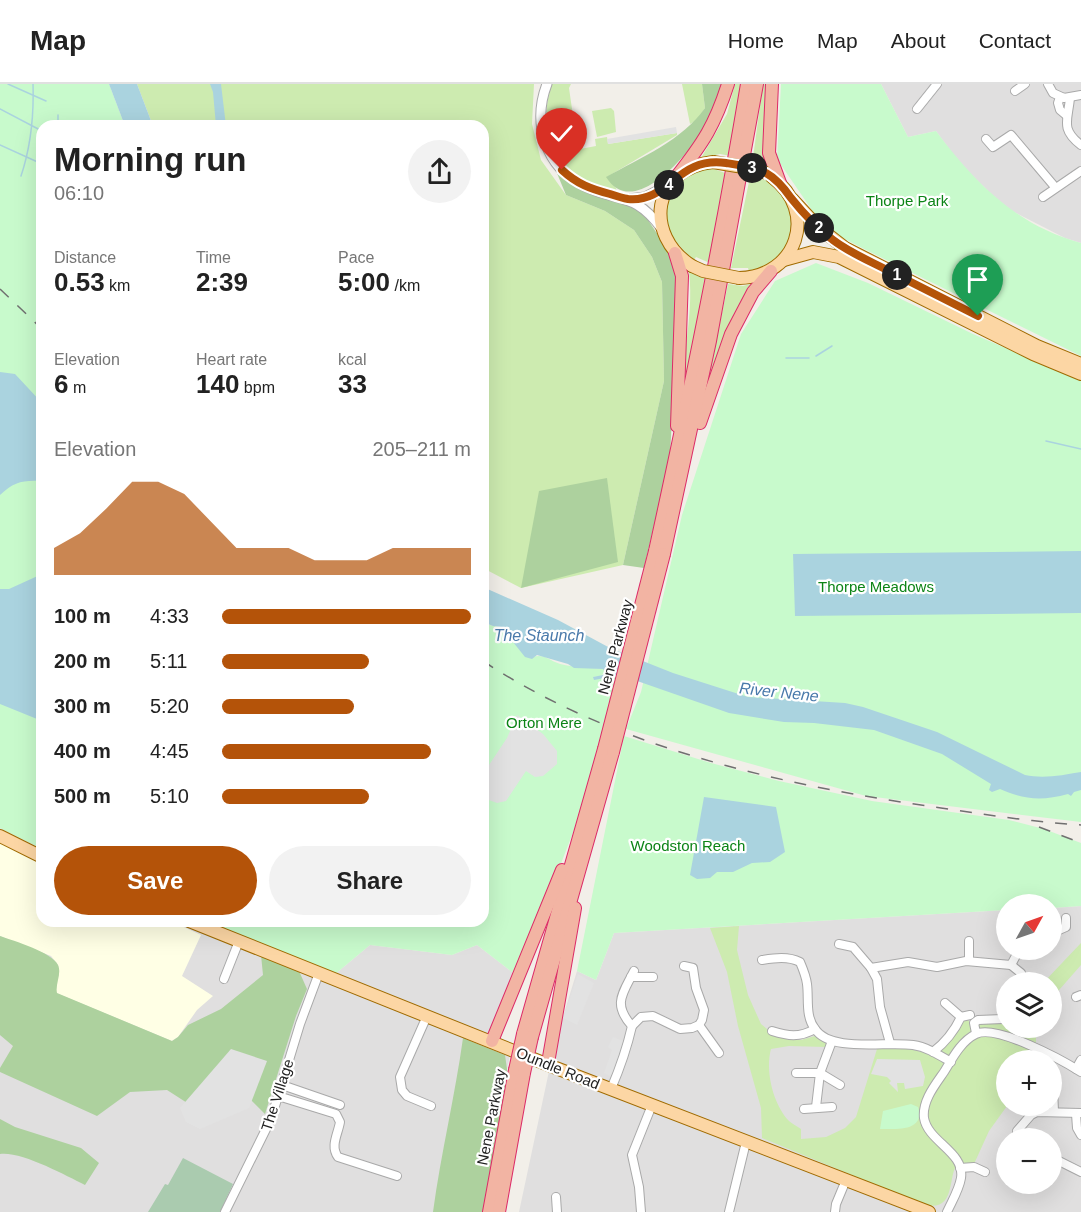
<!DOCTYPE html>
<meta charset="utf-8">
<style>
body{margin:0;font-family:Arial,sans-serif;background:#f2f2f2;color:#222;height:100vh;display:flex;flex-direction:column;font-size:22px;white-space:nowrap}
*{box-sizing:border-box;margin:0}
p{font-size:20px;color:#767676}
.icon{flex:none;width:33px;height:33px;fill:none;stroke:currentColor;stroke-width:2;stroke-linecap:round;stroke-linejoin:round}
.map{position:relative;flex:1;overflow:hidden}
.side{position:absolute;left:36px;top:36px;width:453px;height:807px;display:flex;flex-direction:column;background:#fff;border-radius:18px;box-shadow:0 6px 24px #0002}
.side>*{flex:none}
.needle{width:39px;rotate:50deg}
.controls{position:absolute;left:996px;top:810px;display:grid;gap:12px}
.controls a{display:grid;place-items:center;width:66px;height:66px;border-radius:50%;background:#fff;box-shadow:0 6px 24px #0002;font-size:30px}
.pin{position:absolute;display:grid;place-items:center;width:51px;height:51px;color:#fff;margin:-62px -26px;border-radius:50% 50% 50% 0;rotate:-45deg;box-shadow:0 0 6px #0007}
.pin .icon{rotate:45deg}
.km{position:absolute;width:30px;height:30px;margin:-15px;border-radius:50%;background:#222;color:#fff;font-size:16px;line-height:30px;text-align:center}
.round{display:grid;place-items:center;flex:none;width:63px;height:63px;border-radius:32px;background:#f2f2f2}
.overview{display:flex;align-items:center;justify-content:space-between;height:102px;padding:0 18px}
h1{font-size:33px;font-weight:700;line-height:45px}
.stats{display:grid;grid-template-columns:repeat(3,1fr);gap:9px;height:102px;padding:6px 18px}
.stats div{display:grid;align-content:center}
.stats b{font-size:26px;font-weight:700}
.stats small{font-size:16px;font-weight:400}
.stats p{font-size:16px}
.chart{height:168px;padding:12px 18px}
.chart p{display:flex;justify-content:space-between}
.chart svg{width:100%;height:108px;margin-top:6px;fill:#b45309;opacity:.7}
.primary-button{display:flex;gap:12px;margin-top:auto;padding:12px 18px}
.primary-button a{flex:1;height:69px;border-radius:36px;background:#b45309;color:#fff;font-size:24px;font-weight:700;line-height:69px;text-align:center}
.primary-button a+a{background:#f2f2f2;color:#222}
ul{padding:0 18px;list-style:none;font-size:20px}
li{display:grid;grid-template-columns:96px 72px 1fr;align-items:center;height:45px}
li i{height:15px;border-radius:8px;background:#b45309}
header{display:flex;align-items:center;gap:36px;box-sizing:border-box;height:84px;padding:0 30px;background:#fff;border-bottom:2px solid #e0e0e0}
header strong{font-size:28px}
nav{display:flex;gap:33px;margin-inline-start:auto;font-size:21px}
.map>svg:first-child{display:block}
.residential{fill:#e0dfdf;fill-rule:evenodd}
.education{fill:#ffffe5}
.grass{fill:#cdebb0}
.forest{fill:#add19e}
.cemetery{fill:#aacbaf}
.park{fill:#c8facc}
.parking{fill:#e2e2e2}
.water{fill:#aad3df}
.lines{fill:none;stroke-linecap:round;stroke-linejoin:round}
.stream{stroke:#aad3df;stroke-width:1.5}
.minor-casing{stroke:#a9a9a9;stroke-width:10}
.tertiary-casing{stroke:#a9a9a9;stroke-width:11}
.primary-casing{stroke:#a06b00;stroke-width:14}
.trunk-casing{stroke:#dc2a67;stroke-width:14}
.minor{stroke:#fff;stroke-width:8}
.tertiary{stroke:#fff;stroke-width:9}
.primary{stroke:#fcd6a4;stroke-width:12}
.trunk{stroke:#f2b4a3;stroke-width:12}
.rail{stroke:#707070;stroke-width:1.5;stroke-dasharray:12 12;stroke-linecap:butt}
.primary-bridge-casing{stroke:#a06b00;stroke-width:14;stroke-linecap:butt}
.trunk-bridge-casing{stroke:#dc2a67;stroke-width:14;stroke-linecap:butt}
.primary-bridge{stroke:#fcd6a4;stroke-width:12}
.trunk-bridge{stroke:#f2b4a3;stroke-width:12}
.route-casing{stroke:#fff;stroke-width:12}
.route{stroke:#b45309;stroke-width:8}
.labels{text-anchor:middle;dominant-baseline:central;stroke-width:4.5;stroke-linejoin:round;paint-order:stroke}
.park-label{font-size:15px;fill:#0c8416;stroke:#fff}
.street-label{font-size:15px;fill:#222;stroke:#fff}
.water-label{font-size:16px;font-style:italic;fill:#4a7aab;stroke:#fff}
</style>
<header>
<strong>Map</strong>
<nav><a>Home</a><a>Map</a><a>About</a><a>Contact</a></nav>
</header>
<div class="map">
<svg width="1081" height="1128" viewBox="0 0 1081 1128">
<rect width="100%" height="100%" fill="#f2efe9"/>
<g class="residential">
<polygon points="881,0 1081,0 1081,159 1065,154 1006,124 961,81 936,47 908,53"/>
<polygon points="0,744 42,765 42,837 202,837 334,891 370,861 452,871 477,861 517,892 499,937 484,958 510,971 477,1128 0,1128"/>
<path d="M1081,822V1128H519L555,959L577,887L596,896L614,849L1006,826V866H1052V824ZM1006,898H1052V944H1006ZM1006,976H1052V1022H1006ZM1006,1054H1052V1100H1006Z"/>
</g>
<polygon class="education" points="0,758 42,778 42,837 171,837 201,851 182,892 213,912 197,926 178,953 172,957 56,909 55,902 59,889 58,881 51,872 0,852"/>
<g class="grass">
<polygon points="137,0 534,0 532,40 541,76 566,111 605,127 634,146 652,173 662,198 664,297 623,481 521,504 483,484 483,42 153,42"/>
<path d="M552,0H571L569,4L575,46L572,47L575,66L596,62L595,55L607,53L608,60L677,49V51L607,93L616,104L617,108C607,106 598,104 589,100C551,82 538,38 552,0Z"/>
<polygon points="682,0 702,0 705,24 697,36 690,40"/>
<polygon points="735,0 745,0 731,72 720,70 701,74 727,30"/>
<polygon points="763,0 770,0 773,87 752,81"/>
<polygon points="611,24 614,27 616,48 597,53 592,27"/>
<path d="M708,83L728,90L712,180L696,173L694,176C682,165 663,146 664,128C664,124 668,118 669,114C677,97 689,86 708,83Z"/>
<polygon points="750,93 765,96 767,94 785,114 793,129 792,158 771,182 749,188 748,184 731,184"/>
<path d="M689,187L699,193L709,195L682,338C683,313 684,287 686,262C689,237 692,213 689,187Z"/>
<polygon points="758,198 705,311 728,200 743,202"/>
<path d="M739,842L737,866L748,911L761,940L773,950L789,956H801L815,952L826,957L828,961L826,963L789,962L771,965C765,987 773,1020 789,1037C792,1040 797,1042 801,1045V1055L826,1053L845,1044L856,1033L877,965L882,962L914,966L929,970L938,966L964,934H968L970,941L987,936H1006V944H1027L1036,952V958L1031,965L1040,970L1042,976H1006L1007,1022L989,1047L974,1080L958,1079C947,1091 957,1128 925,1121L762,1054L761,1024L738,942L727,888L710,844Z"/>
<polygon points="1081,859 1081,881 1052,914 1052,898 1044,898"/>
</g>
<g class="forest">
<path d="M702,0H723C721,9 719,19 715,27C702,54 637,142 606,93C640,74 683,56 705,24Z"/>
<polygon points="554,82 571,100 620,116 644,130 672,172 679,192 670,373 644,484 623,481 664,297 662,198 652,173 634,146 605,127 566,111"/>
<polygon points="607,394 618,478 521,504 539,407"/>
<path d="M0,852C14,857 52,868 58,881C62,890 55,900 57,909L172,957L178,953L188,941L221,925L263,891L261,871L299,887L307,905L296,932L265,1030L246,1011L195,1024L167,1006L130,1008L97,1032L0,988V984L13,962L0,951Z"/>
<path d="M463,954L505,971L508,992L483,1128H433C441,1069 455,1012 463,954Z"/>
<path d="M0,1035L15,1043L81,1064L99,1079L85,1101C65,1091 21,1067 0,1070Z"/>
</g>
<polygon class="cemetery" points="183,1074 233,1100 220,1128 148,1128 165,1100 168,1101"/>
<g class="park">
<polygon points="0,0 109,0 125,42 42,42 42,765 0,744"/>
<path d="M781,0H881L908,53L936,47C974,98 1017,142 1081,159V272L868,167L837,151L818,135L777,75Z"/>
<polygon points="816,179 868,199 973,250 1081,297 1081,738 866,712 626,645 641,608 682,431 741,250 775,197"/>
<path d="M483,538L493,542L501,543L533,573C542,570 547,574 555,578C568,584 588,583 603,585L605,588L601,592L593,593L617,592L595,687L576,741L517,892L477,861L452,871L370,861L334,891L202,837H483Z"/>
<polygon points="624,652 711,679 779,697 872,717 1009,736 1044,745 1081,759 1081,822 1052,824 1052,820 1006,820 1006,826 614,849 596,896 577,887"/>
<path d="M911,1020L918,1023C926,1048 895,1045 880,1045L883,1027Z"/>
</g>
<g class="parking">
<polygon points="676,43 677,49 608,60 607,55"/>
<polygon points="517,631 543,650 557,667 557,680 543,692 535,693 526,687 506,717 497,719 489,716 483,709 483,690 507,654"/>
<polygon points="578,890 594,899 577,941 563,934"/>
<polygon points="613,953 626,958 612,993 604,989 612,966 608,963"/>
<polygon points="231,965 267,977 249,1024 200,1045 186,1038 180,1024"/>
<polygon points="877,975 920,976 925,993 923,1002 905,1005 904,999 897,999 898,1008 889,999 891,997 887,993 871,990"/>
</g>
<g class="water">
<polygon points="109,0 137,0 153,42 125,42"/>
<polygon points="210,0 221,0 226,42 216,42 213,8"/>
<path d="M0,288L15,290L42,319V397C22,396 14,398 0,411Z"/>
<polygon points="1081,467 1081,529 795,532 793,470"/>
<polygon points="42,490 42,637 0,620 0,505 9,505"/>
<path d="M483,503L558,536L610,564L673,589L748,613L845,619L863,623L937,648L1025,691C1044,695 1063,691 1081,688V706L1074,708L1071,712L1068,710C1042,717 1025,716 1000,705L992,708L989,706L991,700L942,670L874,646L814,639L784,638L729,629L620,591L594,596L593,593L603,591L605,588L603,585L574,584L568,580L537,571L532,575L525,573L501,543L493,542L483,538Z"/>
<polygon points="704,713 776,723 785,768 770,778 752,779 733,788 717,788 710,794 697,795 690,791"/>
</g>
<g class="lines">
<g class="stream">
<polyline points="8,0 46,17"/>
<polyline points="0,25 42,47"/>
<polyline points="58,31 58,42"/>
<polyline points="0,61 42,80"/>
<path d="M21,92C31,62 34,32 33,0"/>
<polyline points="816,272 832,262"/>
<polyline points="786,274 809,274"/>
<polyline points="1046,357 1081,365"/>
</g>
<g class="minor-casing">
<g id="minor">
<polyline points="1048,0 1053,9 1064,14 1081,11"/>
<polyline points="1015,7 1025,0"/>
<polyline points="1060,13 1058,19 1060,26 1066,31"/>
<path d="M1070,14C1068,36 1060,45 1081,61"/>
<polyline points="917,25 937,0"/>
<polyline points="986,55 993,63 1011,51 1055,103"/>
<polyline points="1043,113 1081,87"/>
<polyline points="1052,849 1066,843 1066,834"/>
<polyline points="969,857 969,877"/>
<polyline points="839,860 853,863 871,884"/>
<path d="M762,876C775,874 788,872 800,878C803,885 806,892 807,900C809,915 805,932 815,945C831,969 886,957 913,961C927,963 939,971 951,978"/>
<polyline points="1011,881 1021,889"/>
<polyline points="631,893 653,893"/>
<polyline points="224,895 239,857"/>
<polyline points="1076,913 1081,911"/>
<polyline points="945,919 961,933"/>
<polyline points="427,932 400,993 402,1006 407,1012 431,1022"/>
<polyline points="699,941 719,969"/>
<polyline points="632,942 641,933 653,932 680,945 692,944 699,941 702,936 704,926 696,904 693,884 684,882"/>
<path d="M772,947C788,952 799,954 815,945"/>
<polyline points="976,949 974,939 978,936 1003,935"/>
<polyline points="890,959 880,923 877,895 871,884 908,878 937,883 966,877 1011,881 1019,866"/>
<path d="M933,968C946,958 954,948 961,933L970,931"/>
<polyline points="1076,985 1081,976"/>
<polyline points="796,989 820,989 840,1001"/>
<polyline points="282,1001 340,1021"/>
<polyline points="1053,1003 1054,1028"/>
<path d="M611,1005C620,984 627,964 632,942C612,920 623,909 634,887"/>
<path d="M278,1012L336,1030L340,1038C338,1050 330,1062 338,1073L397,1092"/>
<polyline points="816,1023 820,989 832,957"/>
<polyline points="804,1025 832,1023"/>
<polyline points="1076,1030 1077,1044 1081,1051"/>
<polyline points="1017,1047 1031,1031 1037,1028 1081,1029"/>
<polyline points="1053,1074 1081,1088"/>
<polyline points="960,1084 974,1083 985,1088"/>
<polyline points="556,1113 557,1128"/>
<polyline points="225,1128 271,1035 300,940 319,889"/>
<polyline points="641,1128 639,1103 632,1071 652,1021"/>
<polyline points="729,1128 746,1058"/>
<polyline points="835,1128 836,1120 846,1096"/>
<path d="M947,1128C952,1117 959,1106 961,1094C965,1068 928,1058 924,1034C922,1017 935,1001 944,988C952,975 961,957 976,950C996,940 1062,976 1081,988"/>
</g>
</g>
<g class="tertiary-casing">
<g id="tertiary">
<path d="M547,0C532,39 545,83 584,102C619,119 634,107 662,145"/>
<polyline points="629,115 645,113 669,101"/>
</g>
</g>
<g class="primary-casing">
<g id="primary">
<polyline points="792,115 818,143 845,164 1037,262 1081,280"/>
<polyline points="784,176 813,168 839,173 1033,270 1081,290"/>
<path d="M692,182C643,151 652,84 713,78"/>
<path d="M739,194C797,193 819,128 772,93"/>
<polyline points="0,752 42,773"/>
<polyline points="189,837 556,984 929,1128"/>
</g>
</g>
<g class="trunk-casing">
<g id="trunk">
<polyline points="772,0 769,69 780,99"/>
<path d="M677,92C703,59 715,41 728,0"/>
<polyline points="675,169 682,192 677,342"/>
<polyline points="700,339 731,250 753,208 771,187"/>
<path d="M655,467C689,312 721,157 747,0"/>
<polyline points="664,470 710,257 757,0"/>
<polyline points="523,950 604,665"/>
<polyline points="532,953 613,668"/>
<polyline points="492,957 562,786"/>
<polyline points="548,979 575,824"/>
<polyline points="489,1128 515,986"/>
<polyline points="499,1128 524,989"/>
</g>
</g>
<use href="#minor" class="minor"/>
<use href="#tertiary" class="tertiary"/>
<use href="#primary" class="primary"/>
<use href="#trunk" class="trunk"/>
<g class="rail">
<polyline points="0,205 42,245"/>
<path d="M483,577C616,665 786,702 941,724C988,731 1034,738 1081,741"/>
<polyline points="1039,743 1081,759"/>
</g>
<g class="primary-bridge-casing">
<g id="primary-bridge">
<polyline points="713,78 755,85 766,89"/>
<polyline points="692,182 703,187 739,194"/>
</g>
</g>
<g class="trunk-bridge-casing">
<g id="trunk-bridge">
<polyline points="604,665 655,467"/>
<polyline points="613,668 664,470"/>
<polyline points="515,986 523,950"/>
<polyline points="524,989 532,953"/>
</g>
</g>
<use href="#primary-bridge" class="primary-bridge"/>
<use href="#trunk-bridge" class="trunk-bridge"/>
</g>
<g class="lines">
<g class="route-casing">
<path id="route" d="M562,86C577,100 591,105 610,110C616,112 622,114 628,115C670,119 676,72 726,79C739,81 754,83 766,89C777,95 784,104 791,114C803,129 818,145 833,156C850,169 870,177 889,187C919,202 948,217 978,232"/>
</g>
<use href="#route" class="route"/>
</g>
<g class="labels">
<g class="park-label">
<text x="907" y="116">Thorpe Park</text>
<text x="876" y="502">Thorpe Meadows</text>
<text x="544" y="638">Orton Mere</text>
<text x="688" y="761">Woodston Reach</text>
</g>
<g class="street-label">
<text transform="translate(615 563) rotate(-75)">Nene Parkway</text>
<text transform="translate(558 984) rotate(22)">Oundle Road</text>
<text transform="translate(277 1011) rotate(-72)">The Village</text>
<text transform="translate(491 1033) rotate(-79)">Nene Parkway</text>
</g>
<g class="water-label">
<text x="539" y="551">The Staunch</text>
<text transform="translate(779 608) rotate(6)">River Nene</text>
</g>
</g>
</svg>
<div class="controls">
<a><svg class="needle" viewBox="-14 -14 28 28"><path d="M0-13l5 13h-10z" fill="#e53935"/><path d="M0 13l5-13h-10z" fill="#767676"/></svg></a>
<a><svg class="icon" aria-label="layers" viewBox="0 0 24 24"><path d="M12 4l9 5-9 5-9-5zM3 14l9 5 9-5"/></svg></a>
<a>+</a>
<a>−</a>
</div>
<div class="pin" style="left:978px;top:232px;background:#1e9e55"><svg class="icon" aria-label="arrive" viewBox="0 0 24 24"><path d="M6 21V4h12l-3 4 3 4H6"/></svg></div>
<div class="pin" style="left:562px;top:86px;background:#d93025"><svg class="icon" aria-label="check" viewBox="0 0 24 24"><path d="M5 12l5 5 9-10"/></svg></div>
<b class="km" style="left:897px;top:191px">1</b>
<b class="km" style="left:819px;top:144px">2</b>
<b class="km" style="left:752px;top:84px">3</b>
<b class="km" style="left:669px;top:101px">4</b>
<section class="side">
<div class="overview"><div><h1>Morning run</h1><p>06:10</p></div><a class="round"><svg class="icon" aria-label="share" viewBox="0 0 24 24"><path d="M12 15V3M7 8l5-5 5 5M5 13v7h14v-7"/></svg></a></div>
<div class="stats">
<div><p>Distance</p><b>0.53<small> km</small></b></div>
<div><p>Time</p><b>2:39</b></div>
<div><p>Pace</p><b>5:00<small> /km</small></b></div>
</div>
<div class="stats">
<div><p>Elevation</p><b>6<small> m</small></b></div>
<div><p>Heart rate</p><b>140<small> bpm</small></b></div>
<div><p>kcal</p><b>33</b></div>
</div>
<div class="chart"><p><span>Elevation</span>205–211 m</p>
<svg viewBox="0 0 160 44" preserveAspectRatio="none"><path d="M0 44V33L10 27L20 17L30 6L40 6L50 11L60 22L70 33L80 33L90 33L100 38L110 38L120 38L130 33L140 33L150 33L160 33V44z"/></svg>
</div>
<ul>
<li><b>100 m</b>4:33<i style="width:100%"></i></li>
<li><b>200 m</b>5:11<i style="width:59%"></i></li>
<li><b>300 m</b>5:20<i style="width:53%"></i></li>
<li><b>400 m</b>4:45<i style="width:84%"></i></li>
<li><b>500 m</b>5:10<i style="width:59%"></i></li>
</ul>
<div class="primary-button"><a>Save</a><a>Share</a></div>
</section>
</div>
